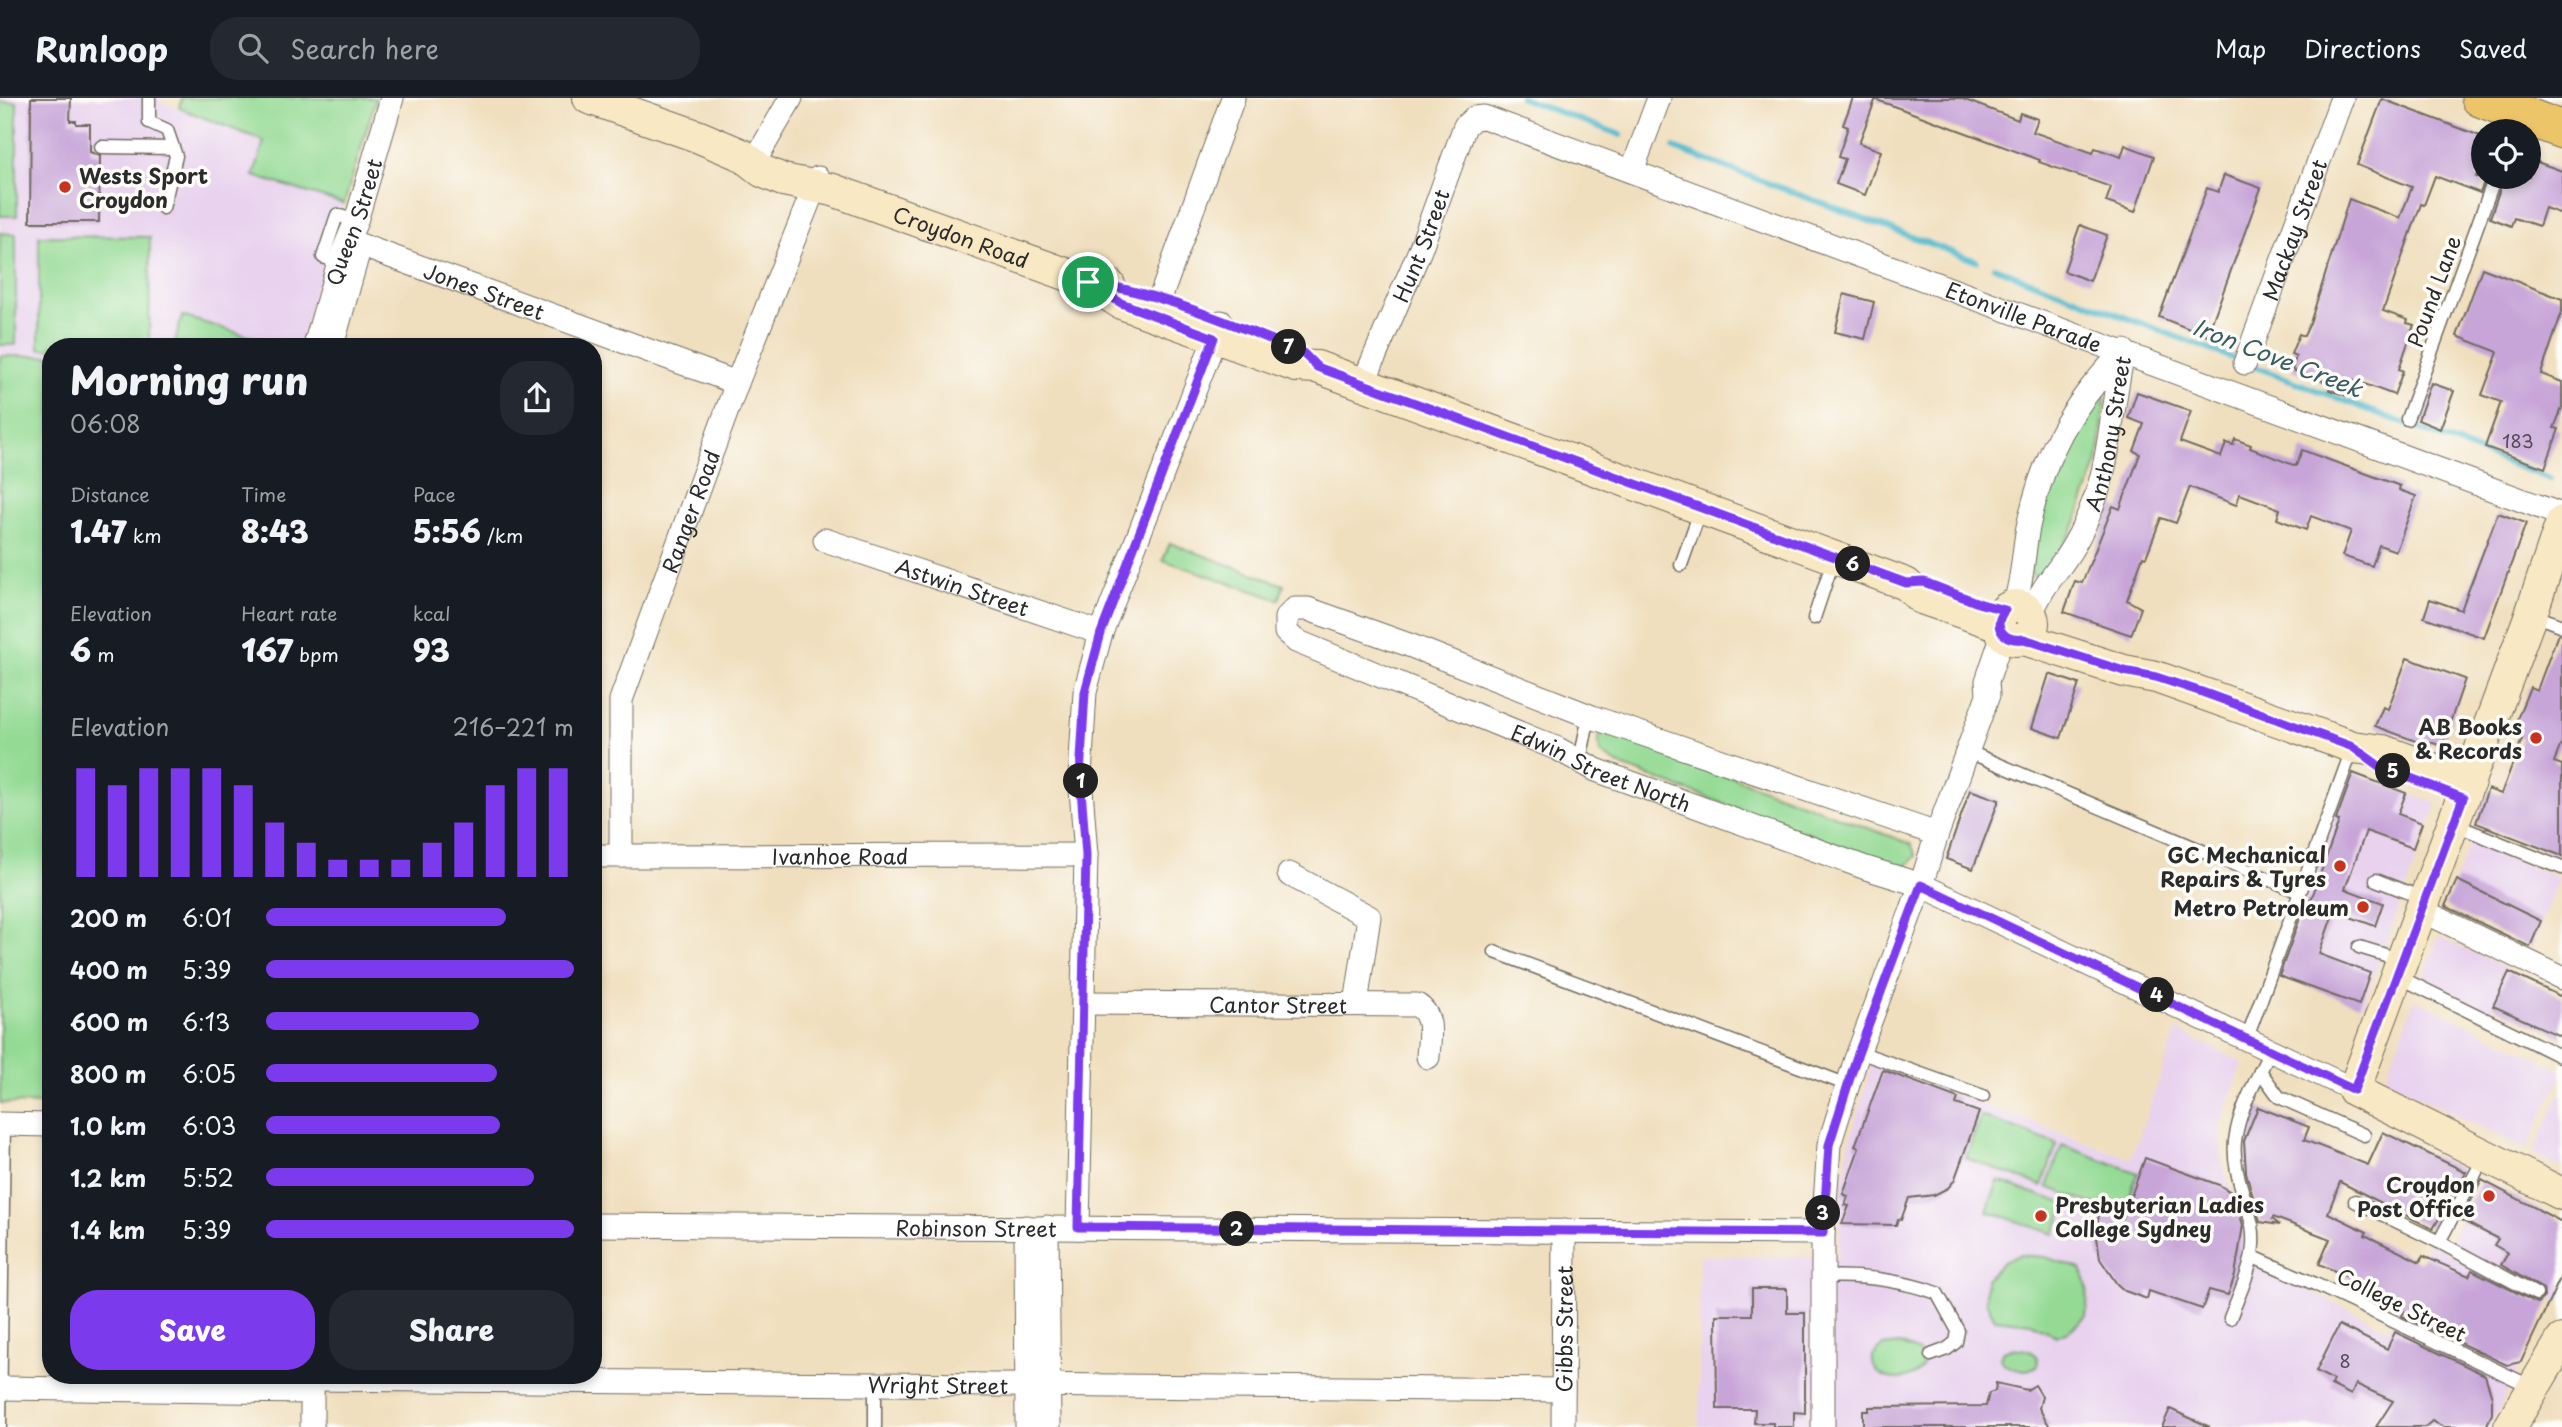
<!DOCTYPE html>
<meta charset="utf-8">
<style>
body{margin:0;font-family:"Playpen Sans",sans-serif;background:#242831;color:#f1f3f6;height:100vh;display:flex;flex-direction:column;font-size:26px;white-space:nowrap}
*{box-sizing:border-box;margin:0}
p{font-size:23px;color:#9ea1a6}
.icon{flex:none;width:38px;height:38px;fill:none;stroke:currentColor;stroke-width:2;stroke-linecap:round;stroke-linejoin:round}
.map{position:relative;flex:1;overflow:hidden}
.side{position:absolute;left:42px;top:240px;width:560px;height:1046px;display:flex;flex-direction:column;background:#171b24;border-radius:28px;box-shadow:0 4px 10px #0003}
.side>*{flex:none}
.tools{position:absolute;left:2471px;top:21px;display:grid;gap:14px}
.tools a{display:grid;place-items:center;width:70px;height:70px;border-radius:50%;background:#171b24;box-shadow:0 4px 10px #0003;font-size:35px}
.pin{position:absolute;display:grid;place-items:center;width:60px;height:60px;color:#fff;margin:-30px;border:4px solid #fff;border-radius:50%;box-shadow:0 2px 7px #0007}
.km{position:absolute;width:35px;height:35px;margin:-18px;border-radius:50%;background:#222;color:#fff;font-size:19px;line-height:35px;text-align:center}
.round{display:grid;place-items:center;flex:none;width:74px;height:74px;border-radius:28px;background:#242831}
.summary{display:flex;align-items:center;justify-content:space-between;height:119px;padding:0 28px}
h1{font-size:38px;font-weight:800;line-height:52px}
.metrics{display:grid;grid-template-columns:repeat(3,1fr);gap:10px;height:119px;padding:7px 28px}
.metrics div{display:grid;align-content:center}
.metrics b{font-size:30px;font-weight:800}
.metrics small{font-size:19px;font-weight:400}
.metrics p{font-size:19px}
.chart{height:196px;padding:14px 28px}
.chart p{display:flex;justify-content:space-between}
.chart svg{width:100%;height:126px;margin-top:7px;stroke:#7c3aed;stroke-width:6}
.button{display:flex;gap:14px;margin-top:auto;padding:14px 28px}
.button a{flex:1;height:80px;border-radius:28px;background:#7c3aed;color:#fff;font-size:28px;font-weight:800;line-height:80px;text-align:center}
.button a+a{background:#242831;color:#f1f3f6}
ul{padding:0 28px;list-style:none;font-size:23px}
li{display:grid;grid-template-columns:112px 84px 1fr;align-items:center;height:52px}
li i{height:18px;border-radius:9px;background:#7c3aed}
header{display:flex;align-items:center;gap:42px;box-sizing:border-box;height:98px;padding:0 35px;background:#171b24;border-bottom:2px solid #363941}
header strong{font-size:33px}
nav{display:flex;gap:38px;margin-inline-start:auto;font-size:24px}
.search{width:490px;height:63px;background:#242831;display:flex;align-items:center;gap:18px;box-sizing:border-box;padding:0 24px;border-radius:28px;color:#9ea1a6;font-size:26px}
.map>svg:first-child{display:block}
.built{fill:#e8d2ee}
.green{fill:#94da94;stroke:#608260;stroke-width:2}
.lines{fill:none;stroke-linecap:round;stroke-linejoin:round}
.stream{stroke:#4eb7cb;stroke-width:6}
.building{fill:#c7a5d8}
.lane-casing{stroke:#706a5e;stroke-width:15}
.street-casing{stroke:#706a5e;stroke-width:25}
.secondary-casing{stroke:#706a5e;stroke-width:34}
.primary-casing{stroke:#706a5e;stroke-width:39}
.lane{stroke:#fff;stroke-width:12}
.street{stroke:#fff;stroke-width:23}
.secondary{stroke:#f8e8c3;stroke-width:32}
.primary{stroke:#edc569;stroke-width:37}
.route-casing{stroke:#fff;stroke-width:14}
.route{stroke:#7c3aed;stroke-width:9}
.poi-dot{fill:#c8321e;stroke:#fdfcf7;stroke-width:2.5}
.labels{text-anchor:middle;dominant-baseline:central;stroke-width:7;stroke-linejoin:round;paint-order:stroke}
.number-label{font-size:18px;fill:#524a56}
.poi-label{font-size:21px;font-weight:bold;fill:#2b2b2b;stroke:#fdfcf7;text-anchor:end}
.street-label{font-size:21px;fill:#2b2b2b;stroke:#fdfcf7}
.water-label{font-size:23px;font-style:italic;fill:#375c63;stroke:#fdfcf7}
</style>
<header>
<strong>Runloop</strong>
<div class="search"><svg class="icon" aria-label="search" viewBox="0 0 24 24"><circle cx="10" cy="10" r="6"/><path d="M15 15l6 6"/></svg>Search here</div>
<nav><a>Map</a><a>Directions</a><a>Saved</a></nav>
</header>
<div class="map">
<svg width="2562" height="1329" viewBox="0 0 2562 1329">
<rect width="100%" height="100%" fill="#fdfcf7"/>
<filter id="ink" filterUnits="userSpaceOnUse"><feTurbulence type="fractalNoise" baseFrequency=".0143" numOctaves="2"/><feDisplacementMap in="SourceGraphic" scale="14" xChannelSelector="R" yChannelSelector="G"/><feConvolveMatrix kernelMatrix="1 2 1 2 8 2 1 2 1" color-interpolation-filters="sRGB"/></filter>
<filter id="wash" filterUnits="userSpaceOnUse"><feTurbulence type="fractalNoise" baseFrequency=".00686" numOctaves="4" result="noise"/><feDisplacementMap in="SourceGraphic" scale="28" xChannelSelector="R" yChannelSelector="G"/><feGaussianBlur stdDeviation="1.57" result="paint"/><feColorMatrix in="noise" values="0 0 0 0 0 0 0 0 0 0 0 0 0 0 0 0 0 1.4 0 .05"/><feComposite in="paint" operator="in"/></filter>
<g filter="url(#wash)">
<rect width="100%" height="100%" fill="#f0dfbe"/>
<g class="built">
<polygon points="0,0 161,0 160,4 264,43 255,78 344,106 299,248 281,248 182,218 174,248 51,248 51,258 0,258"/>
<polygon points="2348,673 2437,706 2363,907 2277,878"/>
<polygon points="2470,745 2559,780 2530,850 2448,809 2447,804"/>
<polygon points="2438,838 2510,872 2489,916 2422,884"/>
<polygon points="2415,901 2562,972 2562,977 2526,1052 2385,981"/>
<polygon points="2177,932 2243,965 2220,1028 2222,1065 2249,1141 2266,1172 2390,1231 2429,1143 2547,1209 2490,1329 1699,1329 1699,1158 1838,1159 1841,1096 1848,1051 1872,965 2131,1061"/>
<polygon points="2562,992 2562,1070 2533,1055"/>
<polygon points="2480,1083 2562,1124 2562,1198 2558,1204 2449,1146"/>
</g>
<g class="green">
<polygon points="182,0 376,0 344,106 254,78 264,43 179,10"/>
<rect x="0" y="4" width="17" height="114"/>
<polygon points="0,135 16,136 16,247 0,247"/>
<polygon points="39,138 150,139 149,248 51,248 51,251 39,251"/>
<polygon points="182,218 281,248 174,248"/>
<polygon points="0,258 51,258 51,1006 0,1005"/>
<polygon points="2097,294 2104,296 2105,303 2098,364 2073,432 2042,479 2034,479 2030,473 2030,464 2061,348"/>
<polygon points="1170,445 1284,487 1279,502 1163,462"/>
<polygon points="1606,632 1911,746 1916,758 1906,768 1892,768 1619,667 1600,655 1598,639"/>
<polygon points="1981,1018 2057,1046 2042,1088 1966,1060"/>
<polygon points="2062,1047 2138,1075 2122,1117 2047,1089"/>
<polygon points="1998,1083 2066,1106 2054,1136 1987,1113"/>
<path d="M2019,1157L2045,1159L2081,1171C2089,1187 2088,1201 2086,1218L2069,1233L2056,1238L2031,1225L1995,1221L1986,1204V1181L2003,1164Z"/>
<path d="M1900,1246L1919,1254L1924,1264C1917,1288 1869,1287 1873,1258L1883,1248Z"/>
<path d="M2011,1250C2022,1251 2032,1251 2038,1261L2037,1268C2024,1275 2009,1273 2000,1261L2002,1254Z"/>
</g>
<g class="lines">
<g class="stream">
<polyline points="1521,0 1621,37"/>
<polyline points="1674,50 1976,163"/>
<polyline points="1994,169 2240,263"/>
<polyline points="2251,267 2550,381"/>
</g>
</g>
<g id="blocks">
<g class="building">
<polygon points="31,0 71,0 70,23 76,23 76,26 90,26 90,54 100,58 99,124 30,124"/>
<polygon points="1853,0 1876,0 1859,45 1881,53 1865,97 1836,86 1845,61 1838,59 1848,29 1843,27"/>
<polygon points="1877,0 1960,0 2018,22 2020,15 2038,21 2033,34 2093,55 2095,50 2121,59 2125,47 2154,58 2135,114 2106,104 2111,89 2039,64 2040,62 1877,2"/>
<polygon points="2382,1 2483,39 2483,60 2476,79 2486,79 2480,95 2435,78 2424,107 2421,106 2383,213 2408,222 2407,225 2414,227 2399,271 2403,273 2394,297 2354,282 2347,298 2330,292 2332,286 2292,272 2296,258 2291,256 2299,236 2304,238 2310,225 2349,101 2400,120 2412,89 2357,67"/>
<polygon points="2529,61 2562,73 2562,116 2545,110 2539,128 2514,120 2511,128 2490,120 2504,79 2529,79"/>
<polygon points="2224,77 2261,90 2207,238 2159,219 2207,90 2218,94"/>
<polygon points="2080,127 2107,137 2090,183 2064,173"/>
<polygon points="2482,170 2562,201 2562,214 2541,276 2562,284 2562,310 2554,330 2559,331 2545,370 2485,349 2501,304 2482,297 2498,254 2457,238"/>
<polygon points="1844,196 1874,204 1865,241 1835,234"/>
<polygon points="2431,285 2454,293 2440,331 2418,322"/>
<polygon points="2137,294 2191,313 2180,344 2221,359 2226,345 2233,347 2235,341 2251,347 2250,350 2296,368 2302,352 2400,388 2399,392 2416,398 2396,453 2379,447 2372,468 2342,458 2351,433 2311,418 2306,432 2277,421 2280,411 2240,396 2236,407 2190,389 2176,425 2161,420 2146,459 2143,458 2127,502 2141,510 2131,537 2064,514 2075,483 2082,485 2113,408 2120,411 2140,356 2134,353 2144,326 2128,320"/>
<polygon points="2498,415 2526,425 2484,540 2424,519 2430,501 2461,512"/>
<polygon points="2558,536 2562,537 2562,644 2554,664 2562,667 2562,758 2476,725 2488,691 2501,696 2522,641 2511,636 2530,589 2537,592"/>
<polygon points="2407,560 2465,581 2442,648 2430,644 2429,648 2375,628 2383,609 2388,611"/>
<polygon points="2049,576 2079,586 2061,640 2032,630"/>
<polygon points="2353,675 2406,695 2398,716 2422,725 2413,750 2366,733 2345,791 2383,805 2375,828 2334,813 2319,856 2370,875 2359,907 2279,878 2307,801 2311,802 2339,723 2336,722"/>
<polygon points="1970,692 1999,702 1973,771 1946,761"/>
<polygon points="2457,782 2541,823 2530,849 2445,808"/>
<polygon points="2509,874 2562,899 2562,939 2493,908"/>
<polygon points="1883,972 1958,1000 1956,1006 1979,1014 1954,1083 1948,1090 1934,1097 1909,1100 1901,1122 1898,1121 1896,1127 1842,1126 1849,1108 1845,1107 1848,1098 1843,1096 1859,1050 1855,1048"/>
<polygon points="2258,1009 2309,1029 2304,1042 2368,1067 2383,1034 2466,1074 2433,1131 2340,1084 2328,1115 2367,1134 2365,1137 2420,1164 2423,1158 2469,1178 2472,1172 2537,1205 2544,1199 2543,1191 2501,1167 2508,1155 2494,1147 2498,1141 2461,1122 2482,1082 2562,1124 2562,1176 2521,1264 2507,1267 2402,1218 2404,1213 2399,1210 2402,1203 2319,1166 2330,1141 2273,1119 2272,1121 2280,1127 2260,1124 2246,1074 2244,1043"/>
<polygon points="2145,1060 2219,1087 2234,1096 2243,1127 2235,1177 2228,1197 2209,1192 2202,1211 2149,1193 2147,1201 2125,1193 2117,1186 2100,1161 2096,1132 2100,1112 2123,1120"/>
<polygon points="1752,1191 1787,1191 1787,1215 1805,1215 1805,1315 1794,1314 1794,1329 1773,1329 1773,1325 1754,1325 1755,1311 1717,1311 1716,1217 1752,1217"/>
<polygon points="2339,1227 2387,1251 2395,1234 2485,1277 2492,1299 2492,1316 2486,1329 2444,1329 2432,1323 2425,1329 2376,1329 2393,1303 2356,1286 2351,1297 2331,1287 2333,1282 2316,1273"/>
<polygon points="1996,1285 2027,1292 2035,1287 2042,1298 2039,1310 2050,1329 1863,1329 1863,1313 1869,1313 1869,1309 1986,1308 1989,1295 1995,1293"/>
<polygon points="2170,1311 2210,1329 2162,1329"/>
</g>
</g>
</g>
<g filter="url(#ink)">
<use href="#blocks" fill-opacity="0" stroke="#706a5e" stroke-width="2"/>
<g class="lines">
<g class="lane-casing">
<g id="lane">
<polyline points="149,0 149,24 167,32 176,58 163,110"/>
<polyline points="101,49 173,50"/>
<polyline points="339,164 323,159 337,117 356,123"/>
<polyline points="2407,321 2495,79"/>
<polyline points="1681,467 1701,411"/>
<polyline points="2531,516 2562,528"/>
<polyline points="1814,520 1834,460"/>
<polyline points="1967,653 2299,794"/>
<polyline points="1580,663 1586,632 1592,619"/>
<polyline points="2453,726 2562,770"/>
<polyline points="2376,782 2425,801"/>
<polyline points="2359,849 2402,862"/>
<polyline points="1495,854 1848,987"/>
<polyline points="2397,878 2562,959"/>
<polyline points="2247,940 2353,649"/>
<polyline points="1859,954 1983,998"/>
<polyline points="2260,973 2279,999 2364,1037"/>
<polyline points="2355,1103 2439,1144 2536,1196"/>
<polyline points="2439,1144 2485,1058"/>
<polyline points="2253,1159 2315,1186 2534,1290"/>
<path d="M1823,1179C1862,1177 1899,1182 1937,1195L1958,1233L1956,1244L1947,1251L1931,1257"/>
<path d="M2230,1220C2241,1191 2258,1160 2252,1127C2246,1099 2232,1073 2235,1043C2239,1011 2257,981 2270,953"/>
<polyline points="875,1286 875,1329"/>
<polyline points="0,1329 4,1026"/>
</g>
</g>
<g class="street-casing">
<g id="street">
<polyline points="753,66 791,0"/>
<polyline points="1632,73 1659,0"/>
<path id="s1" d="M349,143L737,285"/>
<polyline points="1154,217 1233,0"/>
<path id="s2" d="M315,248L339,164L356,123L392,0"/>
<polyline points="332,248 360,148"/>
<path id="s3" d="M2245,265L2342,0"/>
<path id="s4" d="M1363,286L1420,152L1465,28L1474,20L1484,19L2562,417"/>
<path id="s5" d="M825,442L1101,535"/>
<path d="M2014,508C2023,482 2023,456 2028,429C2043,357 2070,309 2121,256"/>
<path id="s6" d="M2031,518C2042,485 2060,473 2075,445C2082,433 2088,419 2093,406C2112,358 2111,303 2124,253"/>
<path id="s7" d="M1937,736L1592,619L1409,547L1308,511H1295L1286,520V534L1296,543L1558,651L1596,672L1866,770L1921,787L2354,992"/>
<path id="s8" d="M593,758L1086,757"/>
<path id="s9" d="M621,758V602L737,285L818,80"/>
<polyline points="1289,776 1369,819 1356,906"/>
<polyline points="2421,812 2562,880"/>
<path id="s10" d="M1084,905L1417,907C1435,918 1429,940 1428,959"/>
<polyline points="0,1026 51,1027"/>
<path id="s11" d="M593,1127L1823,1135"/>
<polyline points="1026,1129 1027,1329"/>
<polyline points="1047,1129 1049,1329"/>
<polyline points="1078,1130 1086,757 1080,678 1085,594 1101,535 1221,224"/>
<path id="s12" d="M312,1281L1563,1292"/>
<polyline points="312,1281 312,1329"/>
<polyline points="0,1290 312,1294"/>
<path id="s13" d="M1563,1329L1564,1133"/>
<polyline points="1823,1329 1823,1135 1829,1047 1856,961 1921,787 1937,736 1988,597 1987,583 2003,536"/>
</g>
</g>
<g class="secondary-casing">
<g id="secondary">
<path id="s14" d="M589,0L697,38L742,57L762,73L783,82L833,92L1088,184L1109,187"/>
<polyline points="1088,184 1121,205 1296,268 1317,269 1906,486 1921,500 1999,527"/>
<polyline points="2562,424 2531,516 2354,992 2562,1096"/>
<circle cx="2016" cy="525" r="17"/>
<polyline points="2024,541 2124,573 2156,579 2353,649 2383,653 2469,684"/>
<polyline points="2510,1329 2562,1242"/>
</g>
</g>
<g class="primary-casing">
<polyline id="primary" points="2480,0 2562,32"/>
</g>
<use href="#lane" class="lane"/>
<use href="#street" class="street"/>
<use href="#secondary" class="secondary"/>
<use href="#primary" class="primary"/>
</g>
</g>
<g class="lines" filter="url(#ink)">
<g class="route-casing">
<path id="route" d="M1088,184C1162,195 1232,227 1301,253L1317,269L1906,485L1924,484L1981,506L2005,512C1991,529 2004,544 2024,541L2124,573L2156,579L2202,594L2353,649L2379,668L2463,700L2354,992L1921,787L1856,961L1829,1047L1823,1135L1078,1129L1086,757L1080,678L1085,594L1101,535L1214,240L1121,205Z"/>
</g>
<use href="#route" class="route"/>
</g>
<g class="poi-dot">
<circle cx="65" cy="89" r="7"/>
<circle cx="2536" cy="640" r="7"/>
<circle cx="2340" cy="768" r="7"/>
<circle cx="2363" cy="809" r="7"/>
<circle cx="2489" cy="1098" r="7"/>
<circle cx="2041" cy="1118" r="7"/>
</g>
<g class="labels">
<g class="number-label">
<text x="2518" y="342">183</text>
<text x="2345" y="1262">8</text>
</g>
<g class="poi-label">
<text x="79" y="77" text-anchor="start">Wests Sport<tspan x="79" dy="24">Croydon</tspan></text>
<text x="2522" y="628">AB Books<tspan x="2522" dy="24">&amp; Records</tspan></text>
<text x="2326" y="756">GC Mechanical<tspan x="2326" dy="24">Repairs &amp; Tyres</tspan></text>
<text x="2349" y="809">Metro Petroleum</text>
<text x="2475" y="1086">Croydon<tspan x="2475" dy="24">Post Office</tspan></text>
<text x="2055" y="1106" text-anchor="start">Presbyterian Ladies<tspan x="2055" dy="24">College Sydney</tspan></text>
</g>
<g class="street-label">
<text stroke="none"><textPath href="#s2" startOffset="130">Queen Street</textPath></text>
<text stroke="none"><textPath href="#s3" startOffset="142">Mackay Street</textPath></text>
<text stroke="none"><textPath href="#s14" startOffset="399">Croydon Road</textPath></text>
<text stroke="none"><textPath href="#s4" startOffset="150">Hunt Street</textPath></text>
<text stroke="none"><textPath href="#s1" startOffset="144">Jones Street</textPath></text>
<text transform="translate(2433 193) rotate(-70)">Pound Lane</text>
<text stroke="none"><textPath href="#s4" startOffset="875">Etonville Parade</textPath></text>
<text stroke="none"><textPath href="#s6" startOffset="201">Anthony Street</textPath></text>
<text stroke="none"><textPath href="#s9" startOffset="357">Ranger Road</textPath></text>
<text stroke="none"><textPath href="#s5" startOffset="145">Astwin Street</textPath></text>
<text stroke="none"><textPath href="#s7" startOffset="1052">Edwin Street North</textPath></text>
<text stroke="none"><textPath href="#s8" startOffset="247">Ivanhoe Road</textPath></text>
<text stroke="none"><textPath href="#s10" startOffset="194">Cantor Street</textPath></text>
<text stroke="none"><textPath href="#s11" startOffset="383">Robinson Street</textPath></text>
<text transform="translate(2402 1206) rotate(26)">College Street</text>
<text stroke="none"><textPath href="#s13" startOffset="98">Gibbs Street</textPath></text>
<text stroke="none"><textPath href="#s12" startOffset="626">Wright Street</textPath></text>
</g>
<g class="water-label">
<text transform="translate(2278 259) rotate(21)">Iron Cove Creek</text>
</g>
</g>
</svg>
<div class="tools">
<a><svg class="icon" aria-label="locate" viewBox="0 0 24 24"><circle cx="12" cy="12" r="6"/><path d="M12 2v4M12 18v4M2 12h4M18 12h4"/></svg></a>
</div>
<div class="pin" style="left:1088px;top:184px;background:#1e9e55"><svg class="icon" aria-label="arrive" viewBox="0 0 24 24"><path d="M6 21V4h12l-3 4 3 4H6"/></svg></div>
<b class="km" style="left:1081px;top:683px">1</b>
<b class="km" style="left:1237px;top:1131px">2</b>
<b class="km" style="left:1823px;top:1115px">3</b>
<b class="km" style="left:2157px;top:897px">4</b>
<b class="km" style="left:2393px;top:673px">5</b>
<b class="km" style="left:1853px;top:466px">6</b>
<b class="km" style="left:1289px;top:249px">7</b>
<section class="side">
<div class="summary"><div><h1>Morning run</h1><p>06:08</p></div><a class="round"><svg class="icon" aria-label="share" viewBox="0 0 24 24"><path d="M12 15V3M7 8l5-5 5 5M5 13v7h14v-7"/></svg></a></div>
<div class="metrics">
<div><p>Distance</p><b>1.47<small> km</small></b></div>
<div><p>Time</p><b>8:43</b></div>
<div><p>Pace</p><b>5:56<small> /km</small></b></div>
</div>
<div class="metrics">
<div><p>Elevation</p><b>6<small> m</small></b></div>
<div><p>Heart rate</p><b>167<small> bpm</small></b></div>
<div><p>kcal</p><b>93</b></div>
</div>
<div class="chart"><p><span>Elevation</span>216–221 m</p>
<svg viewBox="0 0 160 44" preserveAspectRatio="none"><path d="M5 44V6M15 44V12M25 44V6M35 44V6M45 44V6M55 44V12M65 44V25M75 44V32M85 44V38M95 44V38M105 44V38M115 44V32M125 44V25M135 44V12M145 44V6M155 44V6"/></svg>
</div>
<ul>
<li><b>200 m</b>6:01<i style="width:78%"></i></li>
<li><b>400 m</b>5:39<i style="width:100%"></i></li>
<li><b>600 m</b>6:13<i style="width:69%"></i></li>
<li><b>800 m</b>6:05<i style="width:75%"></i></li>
<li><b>1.0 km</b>6:03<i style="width:76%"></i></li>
<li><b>1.2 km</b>5:52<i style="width:87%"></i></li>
<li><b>1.4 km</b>5:39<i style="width:100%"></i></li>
</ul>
<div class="button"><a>Save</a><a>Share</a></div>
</section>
</div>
